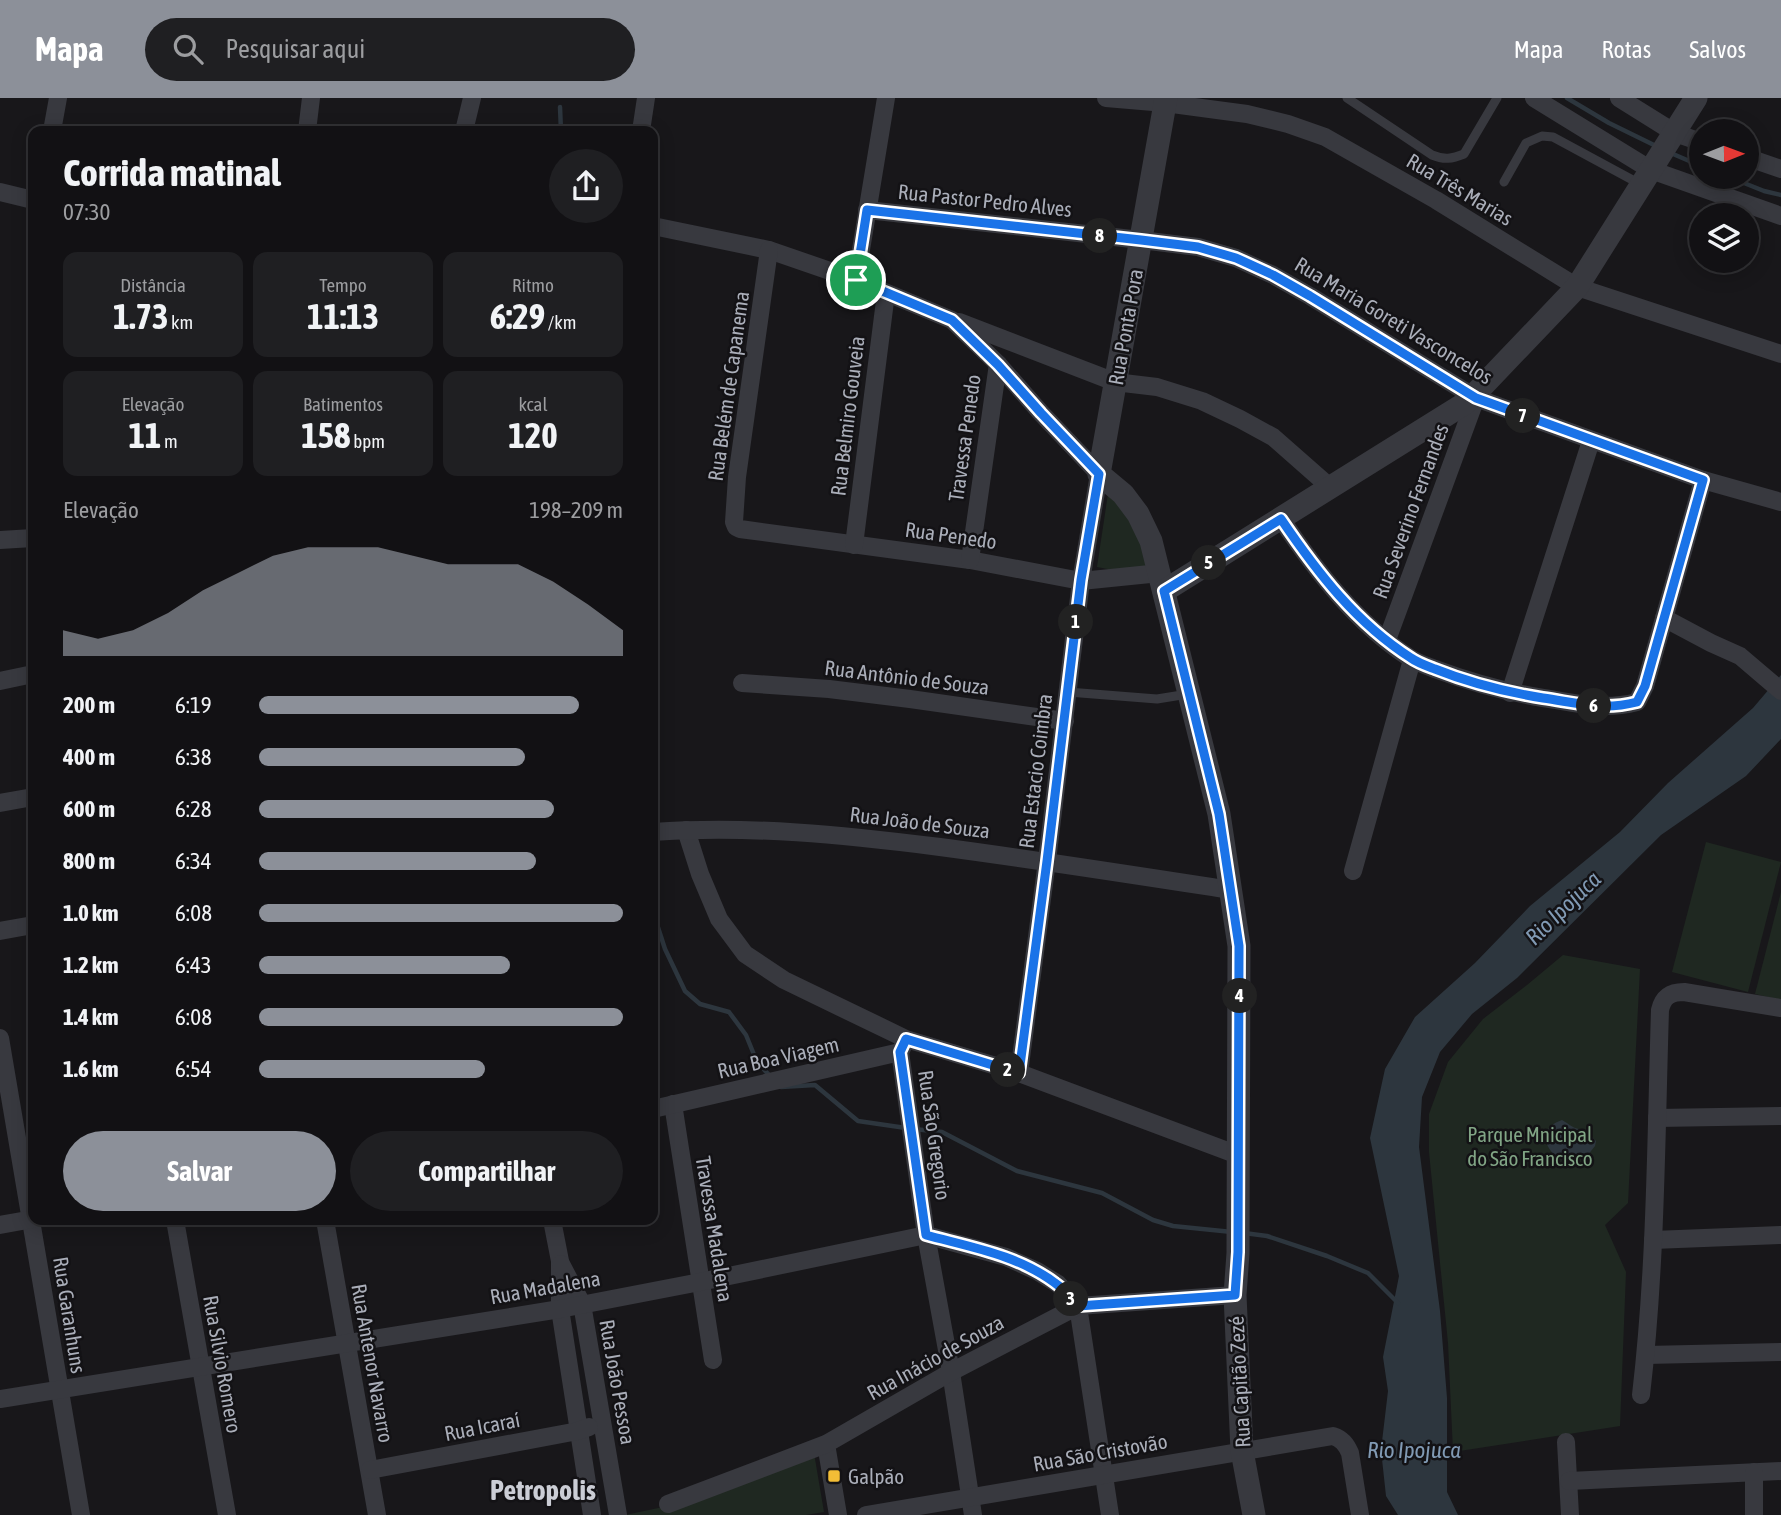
<!DOCTYPE html>
<html lang="pt">
<meta charset="utf-8">
<style>
body{margin:0;font-family:"Asap Condensed",sans-serif;background:#1f1f22;color:#f1f3f6;height:100vh;display:flex;flex-direction:column;font-size:26px;white-space:nowrap}
*{box-sizing:border-box;margin:0}
p{font-size:23px;color:#9c9da0}
.icon{flex:none;width:38px;height:38px;fill:none;stroke:currentColor;stroke-width:2;stroke-linecap:round;stroke-linejoin:round}
.map{position:relative;flex:1;overflow:hidden}
.panel{position:absolute;left:28px;top:28px;width:630px;height:1099px;display:flex;flex-direction:column;background:#121114;border-radius:14px;box-shadow:0 4px 18px #0003,0 0 0 2px #313134}
.panel>*{flex:none}
.needle{width:46px;rotate:89deg}
.tools{position:absolute;left:1689px;top:21px;display:grid;gap:14px}
.tools a{display:grid;place-items:center;width:70px;height:70px;border-radius:50%;background:#121114;box-shadow:0 4px 18px #0003,0 0 0 2px #313134;font-size:35px}
.pin{position:absolute;display:grid;place-items:center;width:60px;height:60px;color:#fff;margin:-30px;border:4px solid #fff;border-radius:50%;box-shadow:0 2px 7px #0007}
.km{position:absolute;width:35px;height:35px;margin:-18px;border-radius:50%;background:#222;color:#fff;font-size:19px;line-height:35px;text-align:center}
.round{display:grid;place-items:center;flex:none;width:74px;height:74px;border-radius:37px;background:#1f1f22}
.summary{display:flex;align-items:center;justify-content:space-between;height:119px;padding:0 35px}
h1{font-size:38px;font-weight:700;line-height:52px}
.figures{display:grid;grid-template-columns:repeat(3,1fr);gap:10px;height:119px;padding:7px 35px}
.figures div{display:grid;align-content:center;border-radius:14px;background:#1f1f22;text-align:center}
.figures b{font-size:35px;font-weight:700}
.figures small{font-size:19px;font-weight:400}
.figures p{font-size:19px}
.chart{height:196px;padding:14px 35px}
.chart p{display:flex;justify-content:space-between}
.chart svg{width:100%;height:126px;margin-top:7px;fill:#8c9099;opacity:.7}
.primary-button{display:flex;gap:14px;margin-top:auto;padding:14px 35px}
.primary-button a{flex:1;height:80px;border-radius:42px;background:#8c9099;color:#fff;font-size:28px;font-weight:700;line-height:80px;text-align:center}
.primary-button a+a{background:#1f1f22;color:#f1f3f6}
ul{padding:0 35px;list-style:none;font-size:23px}
li{display:grid;grid-template-columns:112px 84px 1fr;align-items:center;height:52px}
li i{height:18px;border-radius:9px;background:#8c9099}
header{display:flex;align-items:center;gap:42px;box-sizing:border-box;height:98px;padding:0 35px;background:#8c9099;color:#fff}
header strong{font-size:33px}
nav{display:flex;gap:38px;margin-inline-start:auto;font-size:24px}
.search{width:490px;height:63px;background:#1f1f22;display:flex;align-items:center;gap:18px;box-sizing:border-box;padding:0 24px;border-radius:38px;color:#9c9da0;font-size:26px}
.map>svg:first-child{display:block}
.green{fill:#1f2821}
.water{fill:#2d363e}
.lines{fill:none;stroke-linecap:round;stroke-linejoin:round}
.stream{stroke:#2d363e;stroke-width:4.5}
.service{stroke:#38393f;stroke-width:9}
.minor{stroke:#38393f;stroke-width:18}
.tertiary{stroke:#38393f;stroke-width:23}
.route-casing{stroke:#fff;stroke-width:14}
.route{stroke:#1a73e8;stroke-width:9}
.poi-dot{fill:#f3bd36;stroke:#131215;stroke-width:2.5}
.labels{text-anchor:middle;dominant-baseline:central;stroke-width:5;stroke-linejoin:round;paint-order:stroke}
.street-label{font-size:21px;fill:#aaaeb9;stroke:#131215}
.park-label{font-size:21px;fill:#81a585;stroke:#131215}
.poi-label{font-size:21px;fill:#aaaeb9;stroke:#131215;text-anchor:start}
.water-label{font-size:23px;font-style:italic;fill:#819ab4;stroke:#131215}
.district-label{font-size:28px;font-weight:bold;fill:#cbcdd5;stroke:#131215}
</style>
<header>
<strong>Mapa</strong>
<div class="search"><svg class="icon" aria-label="search" viewBox="0 0 24 24"><circle cx="10" cy="10" r="6"/><path d="M15 15l6 6"/></svg>Pesquisar aqui</div>
<nav><a>Mapa</a><a>Rotas</a><a>Salvos</a></nav>
</header>
<div class="map">
<svg width="1781" height="1417" viewBox="0 0 1781 1417">
<rect width="100%" height="100%" fill="#18171a"/>
<g class="green">
<polygon points="1109,389 1132,414 1159,481 1097,469"/>
<polygon points="1706,744 1781,764 1748,894 1672,874"/>
<polygon points="1781,794 1781,902 1755,896"/>
<polygon points="1563,857 1640,871 1628,1105 1605,1127 1626,1174 1620,1328 1453,1354 1448,1245 1429,1054 1429,1016 1448,964 1483,921 1527,887"/>
<polygon points="814,1355 824,1414 806,1417 625,1417 668,1408"/>
</g>
<g class="water">
<polygon points="1781,577 1781,641 1746,678 1661,737 1517,880 1472,916 1440,954 1422,999 1419,1049 1440,1213 1447,1300 1447,1394 1458,1417 1398,1417 1386,1398 1381,1352 1388,1293 1383,1259 1399,1178 1370,1040 1385,971 1415,919 1475,865 1530,808 1620,734 1668,685 1753,610"/>
<path d="M1562,1022C1571,1027 1574,1032 1584,1031L1596,1043L1595,1048L1587,1058L1576,1057L1564,1060H1558C1541,1046 1541,1029 1562,1022Z"/>
</g>
<g class="lines">
<g class="stream">
<polyline points="1567,0 1609,25 1656,48"/>
<polyline points="560,9 561,33"/>
<polyline points="1673,56 1701,68"/>
<polyline points="1729,79 1764,93 1781,97"/>
<polyline points="653,814 665,851 685,893 700,906 729,914 746,937 757,964 770,978"/>
<polyline points="781,989 815,987 858,1023 906,1030"/>
<polyline points="914,1031 942,1034 1017,1073 1102,1095 1153,1122 1173,1128 1232,1134"/>
<polyline points="1244,1135 1267,1138 1327,1158 1368,1175 1398,1205"/>
</g>
<g class="service">
<path d="M1347,0L1432,57C1444,62 1452,61 1464,56L1497,0"/>
<polyline points="1504,84 1526,45 1542,38 1553,39 1640,86"/>
<polyline points="1068,594 1157,601 1188,596"/>
</g>
<g class="minor">
<polyline points="1106,0 1165,5 1247,16 1288,26 1325,39 1436,102 1577,189 1781,256"/>
<polyline points="1534,0 1651,72 1781,118"/>
<polyline points="1619,0 1675,35 1701,44"/>
<polyline points="52,33 58,0"/>
<polyline points="307,33 311,0"/>
<polyline points="464,33 472,0"/>
<polyline points="641,33 646,0"/>
<polyline points="1746,59 1781,71"/>
<polyline points="0,94 33,102"/>
<polyline points="867,112 1141,142 1198,149 1236,160 1273,177 1310,198 1476,300 1703,382 1781,404"/>
<polyline points="653,128 769,152 856,182 952,222 998,266 1041,315 1099,376 1081,483 1047,763 1019,975"/>
<polyline points="769,152 737,379 734,424 736,429 740,431 970,462 1081,483 1160,475"/>
<polyline points="856,182 886,0"/>
<polyline points="959,224 1115,284 1157,289 1202,303 1240,321 1273,339 1331,390"/>
<path d="M1281,421C1317,474 1356,525 1410,560C1418,565 1427,568 1435,571C1470,584 1506,594 1543,600C1577,605 1602,613 1637,604L1645,588L1703,382"/>
<polyline points="0,442 33,440"/>
<polyline points="854,447 886,195"/>
<polyline points="970,462 998,266"/>
<polyline points="1664,520 1711,545 1740,558 1781,593"/>
<polyline points="1387,542 1476,300"/>
<polyline points="0,583 33,576"/>
<polyline points="742,585 829,591 910,601 1065,623"/>
<polyline points="1510,595 1591,343"/>
<polyline points="0,705 33,699"/>
<polyline points="686,732 700,776 719,821 745,856 784,882 906,941 1019,975 1238,1057"/>
<path d="M653,734C749,727 845,737 940,749C1038,762 1134,777 1231,792"/>
<polyline points="1353,773 1412,562"/>
<polyline points="0,833 33,827"/>
<polyline points="0,940 81,1417"/>
<polyline points="900,954 926,1137 951,1274 973,1417"/>
<polyline points="673,1006 713,1262"/>
<polyline points="653,1011 900,954 904,946"/>
<polyline points="1657,1020 1781,1018"/>
<polyline points="175,1122 227,1417"/>
<polyline points="325,1122 377,1417"/>
<polyline points="552,1122 560,1163 560,1211 592,1417"/>
<polyline points="0,1127 33,1121"/>
<polyline points="1653,1142 1781,1137"/>
<polyline points="561,1166 582,1206 618,1417"/>
<polyline points="1078,1208 1110,1417"/>
<polyline points="1646,1257 1781,1254"/>
<path d="M1641,1297C1656,1169 1656,1040 1660,912C1663,899 1670,894 1684,894L1781,910"/>
<polyline points="0,1301 560,1211 700,1184 926,1137 1006,1159 1037,1173 1058,1186 1078,1208"/>
<polyline points="1566,1344 1570,1417"/>
<polyline points="826,1346 838,1417"/>
<polyline points="370,1372 578,1333 589,1329"/>
<polyline points="1569,1383 1781,1373"/>
<polyline points="668,1406 826,1346 951,1274 1078,1208 1235,1197"/>
<path d="M866,1417L1333,1338C1342,1341 1346,1346 1350,1355L1360,1417"/>
<polyline points="1754,1417 1754,1374"/>
</g>
<g class="tertiary">
<polyline points="1166,0 1099,376 1123,396 1138,416 1151,443 1219,716 1239,848 1238,1155 1235,1197 1242,1353 1254,1417"/>
<polyline points="1164,493 1464,306 1473,298 1577,189 1696,0"/>
</g>
</g>
<g class="lines">
<g class="route-casing">
<path id="route" d="M867,112L1141,142L1198,149L1236,160L1273,177L1310,198L1476,300L1703,382L1645,588L1637,604C1602,613 1578,605 1543,600C1506,594 1470,585 1435,571C1427,568 1418,565 1411,560C1356,525 1317,474 1281,421L1164,493L1219,716L1239,848L1238,1154L1235,1197L1078,1208C1071,1200 1064,1191 1055,1185C1018,1157 970,1149 926,1137L900,954L906,941L1019,975L1047,763L1081,482L1099,376L1041,315L998,267L952,222L856,182Z"/>
</g>
<use href="#route" class="route"/>
</g>
<rect class="poi-dot" x="827" y="1371" width="14" height="14" rx="3.5"/>
<g class="labels">
<g class="street-label">
<text transform="translate(1460 91) rotate(31)">Rua Três Marias</text>
<text transform="translate(985 102) rotate(6)">Rua Pastor Pedro Alves</text>
<text transform="translate(1394 222) rotate(31)">Rua Maria Goreti Vasconcelos</text>
<text transform="translate(1125 229) rotate(-80)">Rua Ponta Pora</text>
<text transform="translate(728 288) rotate(-82)">Rua Belém de Capanema</text>
<text transform="translate(847 318) rotate(-83)">Rua Belmiro Gouveia</text>
<text transform="translate(964 340) rotate(-82)">Travessa Penedo</text>
<text transform="translate(1410 413) rotate(-70)">Rua Severino Fernandes</text>
<text transform="translate(951 437) rotate(8)">Rua Penedo</text>
<text transform="translate(907 579) rotate(7)">Rua Antônio de Souza</text>
<text transform="translate(1035 673) rotate(-83)">Rua Estacio Coimbra</text>
<text transform="translate(920 724) rotate(7)">Rua João de Souza</text>
<text transform="translate(778 959) rotate(-13)">Rua Boa Viagem</text>
<text transform="translate(935 1037) rotate(82)">Rua São Gregorio</text>
<text transform="translate(715 1131) rotate(81)">Travessa Madalena</text>
<text transform="translate(545 1189) rotate(-10)">Rua Madalena</text>
<text transform="translate(70 1217) rotate(81)">Rua Garanhuns</text>
<text transform="translate(935 1259) rotate(-29)">Rua Inácio de Souza</text>
<text transform="translate(373 1265) rotate(80)">Rua Antenor Navarro</text>
<text transform="translate(223 1266) rotate(80)">Rua Silvio Romero</text>
<text transform="translate(618 1284) rotate(80)">Rua João Pessoa</text>
<text transform="translate(1239 1284) rotate(-93)">Rua Capitão Zezé</text>
<text transform="translate(482 1328) rotate(-11)">Rua Icaraí</text>
<text transform="translate(1100 1354) rotate(-10)">Rua São Cristovão</text>
</g>
<g class="park-label">
<text x="1530" y="1036">Parque Mnicipal<tspan x="1530" dy="24">do São Francisco</tspan></text>
</g>
<g class="poi-label">
<text x="848" y="1378">Galpão</text>
</g>
<g class="water-label">
<text transform="translate(1563 810) rotate(-44)">Rio Ipojuca</text>
<text x="1414" y="1352">Rio Ipojuca</text>
</g>
<g class="district-label">
<text x="543" y="1392">Petropolis</text>
</g>
</g>
</svg>
<div class="tools">
<a><svg class="needle" viewBox="-14 -14 28 28"><path d="M0-13l5 13h-10z" fill="#e53935"/><path d="M0 13l5-13h-10z" fill="#9c9da0"/></svg></a>
<a><svg class="icon" aria-label="layers" viewBox="0 0 24 24"><path d="M12 4l9 5-9 5-9-5zM3 14l9 5 9-5"/></svg></a>
</div>
<div class="pin" style="left:856px;top:182px;background:#1e9e55"><svg class="icon" aria-label="arrive" viewBox="0 0 24 24"><path d="M6 21V4h12l-3 4 3 4H6"/></svg></div>
<b class="km" style="left:1076px;top:524px">1</b>
<b class="km" style="left:1008px;top:972px">2</b>
<b class="km" style="left:1071px;top:1201px">3</b>
<b class="km" style="left:1240px;top:898px">4</b>
<b class="km" style="left:1209px;top:465px">5</b>
<b class="km" style="left:1594px;top:608px">6</b>
<b class="km" style="left:1523px;top:318px">7</b>
<b class="km" style="left:1100px;top:138px">8</b>
<section class="panel">
<div class="summary"><div><h1>Corrida matinal</h1><p>07:30</p></div><a class="round"><svg class="icon" aria-label="share" viewBox="0 0 24 24"><path d="M12 15V3M7 8l5-5 5 5M5 13v7h14v-7"/></svg></a></div>
<div class="figures">
<div><p>Distância</p><b>1.73<small> km</small></b></div>
<div><p>Tempo</p><b>11:13</b></div>
<div><p>Ritmo</p><b>6:29<small> /km</small></b></div>
</div>
<div class="figures">
<div><p>Elevação</p><b>11<small> m</small></b></div>
<div><p>Batimentos</p><b>158<small> bpm</small></b></div>
<div><p>kcal</p><b>120</b></div>
</div>
<div class="chart"><p><span>Elevação</span>198–209 m</p>
<svg viewBox="0 0 160 44" preserveAspectRatio="none"><path d="M0 44V35L10 38L20 35L30 29L40 21L50 15L60 9L70 6L80 6L90 6L100 9L110 12L120 12L130 12L140 18L150 26L160 35V44z"/></svg>
</div>
<ul>
<li><b>200 m</b>6:19<i style="width:88%"></i></li>
<li><b>400 m</b>6:38<i style="width:73%"></i></li>
<li><b>600 m</b>6:28<i style="width:81%"></i></li>
<li><b>800 m</b>6:34<i style="width:76%"></i></li>
<li><b>1.0 km</b>6:08<i style="width:100%"></i></li>
<li><b>1.2 km</b>6:43<i style="width:69%"></i></li>
<li><b>1.4 km</b>6:08<i style="width:100%"></i></li>
<li><b>1.6 km</b>6:54<i style="width:62%"></i></li>
</ul>
<div class="primary-button"><a>Salvar</a><a>Compartilhar</a></div>
</section>
</div>
